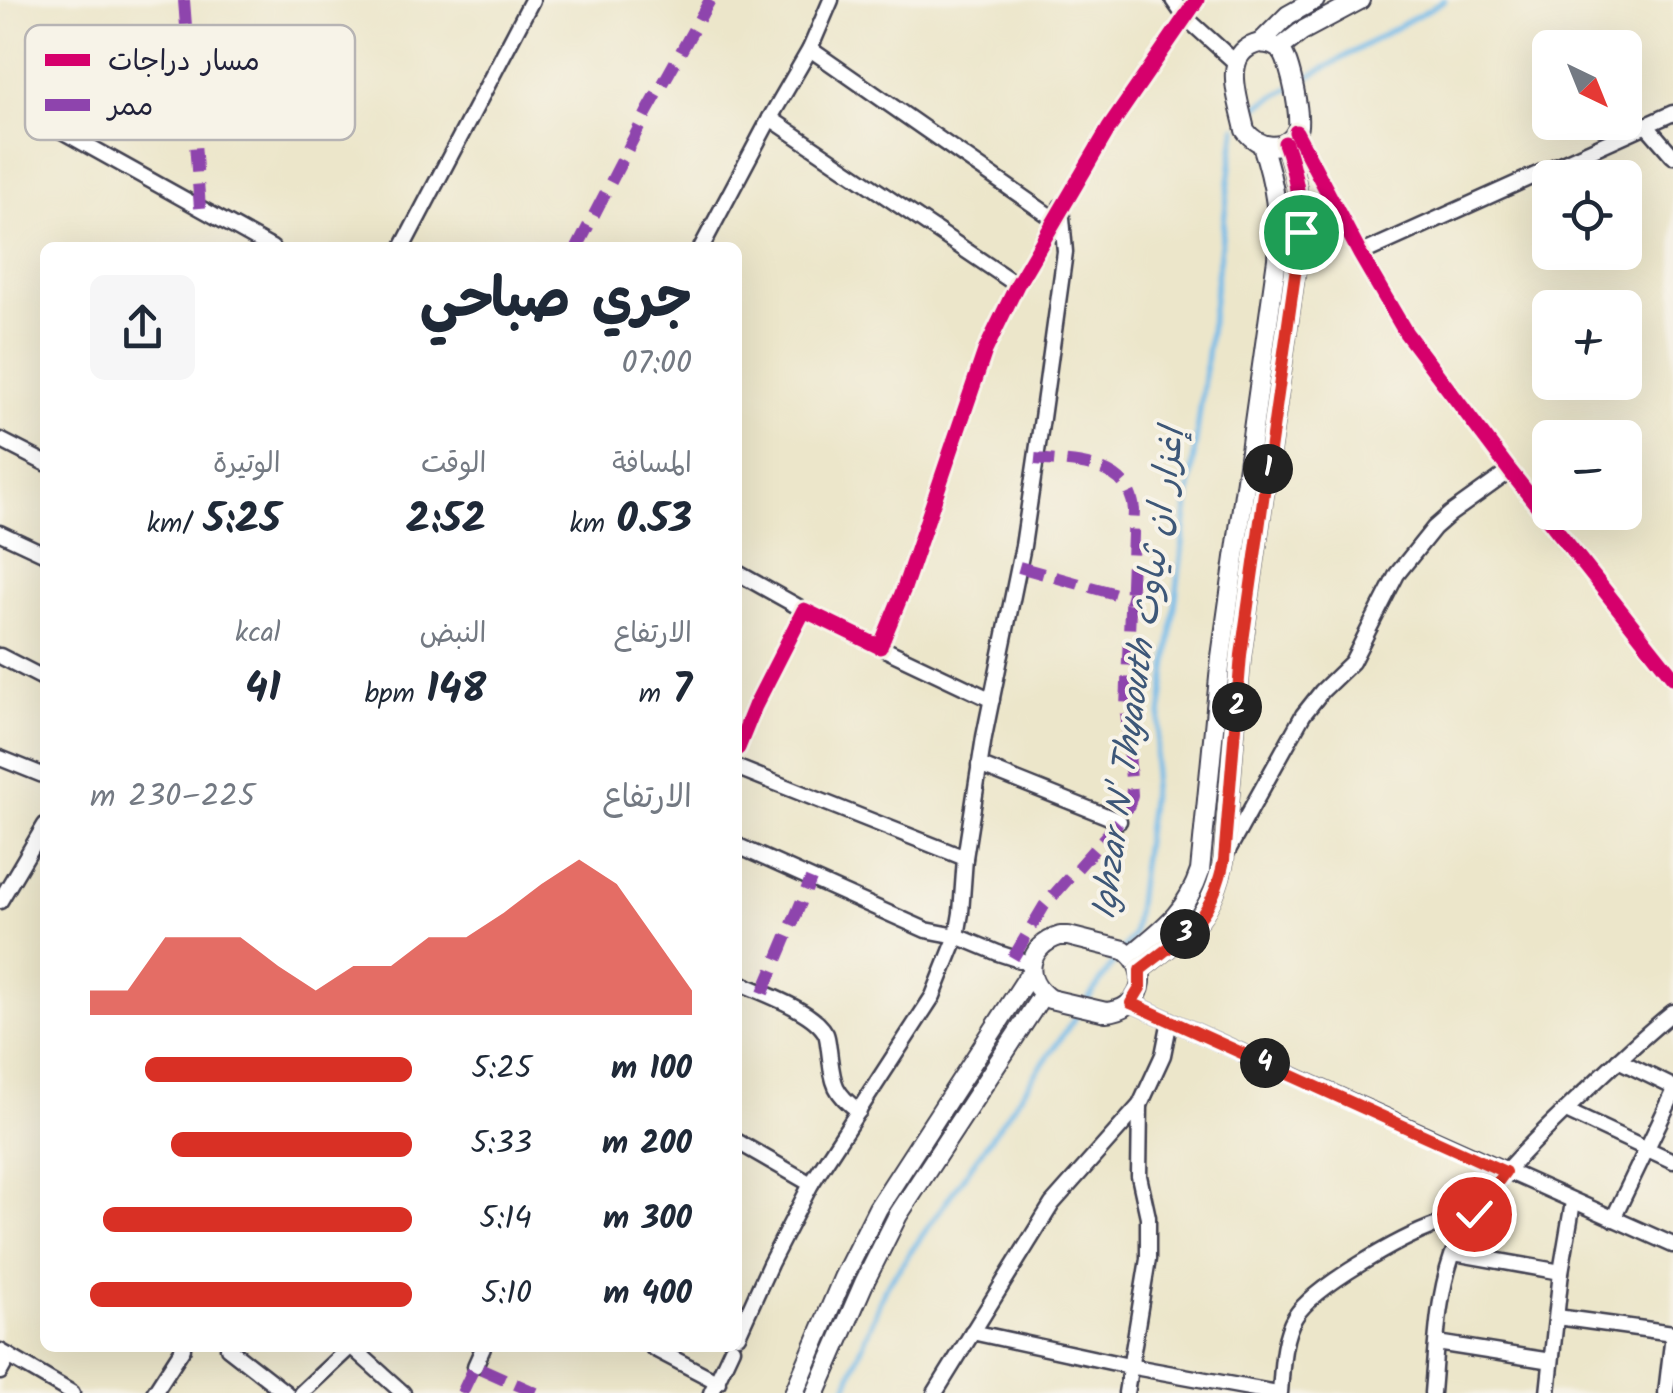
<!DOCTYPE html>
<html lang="ar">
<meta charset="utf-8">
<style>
body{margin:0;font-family:Kalam,"Playpen Sans Arabic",sans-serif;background:#f6f6f7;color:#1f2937;direction:rtl;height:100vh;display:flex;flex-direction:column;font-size:38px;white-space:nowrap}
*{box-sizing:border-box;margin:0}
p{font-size:32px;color:#747a83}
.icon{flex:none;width:55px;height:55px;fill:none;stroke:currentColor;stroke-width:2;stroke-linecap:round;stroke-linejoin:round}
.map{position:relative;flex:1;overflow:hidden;direction:ltr}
.sheet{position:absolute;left:40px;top:242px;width:702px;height:1110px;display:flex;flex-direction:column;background:#fff;border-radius:15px;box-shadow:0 10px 40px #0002;direction:rtl}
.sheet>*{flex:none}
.needle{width:65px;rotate:137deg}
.buttons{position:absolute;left:1532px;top:30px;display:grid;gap:20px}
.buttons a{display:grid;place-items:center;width:110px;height:110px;border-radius:15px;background:#fff;box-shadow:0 10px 40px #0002;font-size:50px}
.pin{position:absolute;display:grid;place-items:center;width:85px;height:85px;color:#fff;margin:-42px;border:5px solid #fff;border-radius:50%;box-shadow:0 2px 10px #0007}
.km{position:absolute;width:50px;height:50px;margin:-25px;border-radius:50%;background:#222;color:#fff;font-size:28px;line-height:50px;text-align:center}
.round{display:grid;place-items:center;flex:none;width:105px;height:105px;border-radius:15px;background:#f6f6f7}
.headline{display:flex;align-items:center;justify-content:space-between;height:170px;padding:0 50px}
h1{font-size:55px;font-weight:700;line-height:75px}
.stats{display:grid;grid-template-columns:repeat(3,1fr);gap:15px;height:170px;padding:10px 50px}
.stats div{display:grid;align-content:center}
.stats b{font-size:42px;font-weight:700}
.stats small{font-size:28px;font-weight:400}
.stats p{font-size:28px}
.chart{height:280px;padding:20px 50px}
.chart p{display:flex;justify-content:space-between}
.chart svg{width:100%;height:180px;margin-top:10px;fill:#d93025;opacity:.7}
ul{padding:0 50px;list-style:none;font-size:32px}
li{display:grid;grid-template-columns:160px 120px 1fr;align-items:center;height:75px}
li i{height:25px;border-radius:12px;background:#d93025}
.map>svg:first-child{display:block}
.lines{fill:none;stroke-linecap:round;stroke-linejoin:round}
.stream{stroke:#70b9e9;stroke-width:5}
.minor-casing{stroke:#403f50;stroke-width:19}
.tertiary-casing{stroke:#403f50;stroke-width:22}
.minor{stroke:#fff;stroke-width:14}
.tertiary{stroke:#fff;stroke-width:18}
.quiet{stroke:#8e44ad;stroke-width:12;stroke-dasharray:25 12;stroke-linecap:butt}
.cycleway-casing{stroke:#f7f3e8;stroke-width:21}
.cycleway{stroke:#d6006c;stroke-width:15}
.route-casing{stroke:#fff;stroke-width:20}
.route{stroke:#d93025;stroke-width:12}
.labels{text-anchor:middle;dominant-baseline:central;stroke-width:8;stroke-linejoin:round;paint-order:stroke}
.water-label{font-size:35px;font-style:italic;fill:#3d5778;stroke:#f7f3e8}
.key{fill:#f7f3e8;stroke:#b7b4b4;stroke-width:2.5}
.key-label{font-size:28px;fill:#22223b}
</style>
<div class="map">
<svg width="1673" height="1393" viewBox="0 0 1673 1393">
<rect width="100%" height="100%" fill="#f7f3e8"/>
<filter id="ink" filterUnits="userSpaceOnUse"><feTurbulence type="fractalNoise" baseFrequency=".01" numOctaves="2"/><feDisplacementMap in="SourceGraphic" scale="20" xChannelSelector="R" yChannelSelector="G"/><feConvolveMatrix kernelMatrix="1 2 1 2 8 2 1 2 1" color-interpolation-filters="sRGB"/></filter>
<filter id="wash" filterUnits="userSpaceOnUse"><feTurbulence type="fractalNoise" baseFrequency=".0048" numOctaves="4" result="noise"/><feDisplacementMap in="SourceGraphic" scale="40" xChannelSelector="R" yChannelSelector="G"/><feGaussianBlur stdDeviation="2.25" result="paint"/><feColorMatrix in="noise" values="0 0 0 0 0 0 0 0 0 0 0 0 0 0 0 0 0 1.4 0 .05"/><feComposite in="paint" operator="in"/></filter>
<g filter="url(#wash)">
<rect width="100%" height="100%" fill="#ece6ca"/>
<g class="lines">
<g class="stream">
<polyline points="1300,82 1445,0"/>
<polyline points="1247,112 1290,88"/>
<polyline points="844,1393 884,1290 1133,935 1236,127"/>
</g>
</g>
</g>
<g filter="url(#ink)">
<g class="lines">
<g class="minor-casing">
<g id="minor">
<polyline points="1173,0 1185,17 1235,62"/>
<polyline points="810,49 1054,219"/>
<polyline points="770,118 1017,285"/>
<polyline points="51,125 272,248"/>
<polyline points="1646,125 1673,156"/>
<polyline points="1296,132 1360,254 1406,333 1510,471 1673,677"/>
<polyline points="402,248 532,0"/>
<polyline points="701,248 770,118 810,49 831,0"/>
<polyline points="1360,254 1673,113"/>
<polyline points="0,440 45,463"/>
<polyline points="0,533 45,554"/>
<polyline points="738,573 804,610"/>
<polyline points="880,647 992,700"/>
<polyline points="0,656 45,679"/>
<polyline points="738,748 755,706 804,610 880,647 903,591 985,351 1017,285 1109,128 1197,0"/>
<polyline points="0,758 45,776"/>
<polyline points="979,765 1119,821"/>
<polyline points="738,768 965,858 984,737 1023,546 1042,418 1065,252 1061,206"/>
<polyline points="738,846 926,930 957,936 998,953 1032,964"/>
<polyline points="1226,854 1303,715 1322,691 1352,662 1397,574 1434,528 1450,514 1510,471"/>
<polyline points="0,901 45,825"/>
<path d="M738,982C761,993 814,1010 826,1034C828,1039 828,1045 829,1050C833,1081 832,1092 859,1111"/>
<polyline points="1131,1003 1673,1245"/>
<polyline points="1618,1060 1673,1087"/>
<polyline points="1566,1111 1673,1161"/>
<polyline points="738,1142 811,1184"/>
<polyline points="1613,1219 1673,1094"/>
<polyline points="1454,1253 1561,1272"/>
<polyline points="1557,1317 1673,1333"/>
<polyline points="972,1332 1129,1366 1277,1393"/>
<polyline points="738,1335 770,1264 811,1184 933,996 957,936 961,913 965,858"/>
<polyline points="1437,1343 1551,1361"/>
<polyline points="228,1348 286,1393"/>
<polyline points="353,1348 403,1393"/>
<polyline points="653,1348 718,1382"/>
<polyline points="0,1351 72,1393"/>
<polyline points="475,1366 483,1348"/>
<polyline points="0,1372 9,1356"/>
<polyline points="154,1393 183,1348"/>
<polyline points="301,1393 349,1348"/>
<polyline points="711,1393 732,1348"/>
<polyline points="935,1393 1052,1204 1140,1105 1163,1055 1170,1020"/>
<polyline points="1126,1393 1148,1259 1148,1217 1139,1176 1140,1105"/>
<path d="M1280,1393C1282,1369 1282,1338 1295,1317C1313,1287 1402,1237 1437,1225C1449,1221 1462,1218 1474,1214"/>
<path d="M1432,1393C1436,1348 1437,1299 1452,1256C1476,1193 1529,1146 1576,1100C1608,1070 1639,1039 1673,1012"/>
<polyline points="1548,1393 1561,1272 1573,1202"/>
<polyline points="1666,1393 1673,1334"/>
</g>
</g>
<g class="tertiary-casing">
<g id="tertiary">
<path d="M1260,43C1269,44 1276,45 1282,52C1290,61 1302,119 1297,130C1286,154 1257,148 1245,130C1239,100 1219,52 1260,43Z"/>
<polyline points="1260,43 1288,15 1315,0"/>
<polyline points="1279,49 1302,31 1360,0"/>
<path d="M1060,936H1068L1124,950C1154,971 1142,1010 1106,1012L1050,999C1021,980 1027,946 1060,936Z"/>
<path d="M1131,955C1164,928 1186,913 1200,871L1221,657L1277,259C1280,218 1275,184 1262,145"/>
<path d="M1140,970C1186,933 1212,921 1224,860L1241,655L1301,232C1300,200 1296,173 1285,143"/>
<polyline points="794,1393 843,1278 878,1208 1031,972"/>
<polyline points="816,1393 864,1283 898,1215 1043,994"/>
</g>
</g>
<use href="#minor" class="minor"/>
<use href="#tertiary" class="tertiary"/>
<g class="quiet">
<polyline points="184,0 200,208"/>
<polyline points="577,248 647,112 710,0"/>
<polyline points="1019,567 1130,598"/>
<path d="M1013,958L1044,906L1119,821L1129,805L1132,795L1126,708L1134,510C1129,461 1074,463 1035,459"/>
<polyline points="763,993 811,879"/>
<polyline points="462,1393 475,1366 536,1393"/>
</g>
<g class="cycleway-casing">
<g id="cycleway">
<polyline points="1296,132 1360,254 1406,333 1510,471 1673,677"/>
<polyline points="738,748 755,706 804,610 880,647 903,591 985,351 1017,285 1109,128 1197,0"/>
<path d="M1140,970C1186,933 1212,921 1224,860L1241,655L1301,232C1300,200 1296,173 1285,143"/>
</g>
</g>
<use href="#cycleway" class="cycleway"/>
</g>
</g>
<g class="lines" filter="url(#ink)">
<g class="route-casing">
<path id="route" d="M1301,232L1241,655L1224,860C1212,920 1186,934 1140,970V988L1131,1003L1505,1172L1474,1214"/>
</g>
<use href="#route" class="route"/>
</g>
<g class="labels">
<g class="water-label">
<text transform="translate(1140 674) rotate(-82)">Ighzar N' Thyaouth إغزار ان ثياوث</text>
</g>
</g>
<rect x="25" y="25" width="330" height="115" rx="15" class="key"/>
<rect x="45" y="54" width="45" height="12" fill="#d6006c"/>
<rect x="45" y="99" width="45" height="12" fill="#8e44ad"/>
<g class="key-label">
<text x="108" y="70">مسار دراجات</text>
<text x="108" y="115">ممر</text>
</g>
</svg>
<div class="buttons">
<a><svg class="needle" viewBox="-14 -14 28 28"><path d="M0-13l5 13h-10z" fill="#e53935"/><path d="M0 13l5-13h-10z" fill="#747a83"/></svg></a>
<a><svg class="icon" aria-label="locate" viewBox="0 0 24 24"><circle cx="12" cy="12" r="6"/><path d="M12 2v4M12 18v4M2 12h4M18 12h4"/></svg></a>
<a>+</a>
<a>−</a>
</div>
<div class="pin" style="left:1301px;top:232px;background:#1e9e55"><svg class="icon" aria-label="arrive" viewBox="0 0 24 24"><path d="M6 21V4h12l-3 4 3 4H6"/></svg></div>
<div class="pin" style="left:1474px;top:1214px;background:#d93025"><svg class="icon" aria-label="check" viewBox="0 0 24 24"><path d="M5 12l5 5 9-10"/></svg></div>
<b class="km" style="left:1268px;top:469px">1</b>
<b class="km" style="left:1237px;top:707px">2</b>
<b class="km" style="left:1185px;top:934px">3</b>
<b class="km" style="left:1265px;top:1063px">4</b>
<section class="sheet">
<div class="headline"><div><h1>جري صباحي</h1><p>07:00</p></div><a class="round"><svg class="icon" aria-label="share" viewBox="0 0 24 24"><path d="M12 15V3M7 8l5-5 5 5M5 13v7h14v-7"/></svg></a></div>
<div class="stats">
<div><p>المسافة</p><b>0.53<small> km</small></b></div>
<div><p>الوقت</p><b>2:52</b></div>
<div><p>الوتيرة</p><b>5:25<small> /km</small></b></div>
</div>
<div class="stats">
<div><p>الارتفاع</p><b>7<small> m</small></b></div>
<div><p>النبض</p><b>148<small> bpm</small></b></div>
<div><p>kcal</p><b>41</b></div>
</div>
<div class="chart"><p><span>الارتفاع</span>225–230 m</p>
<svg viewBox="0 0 160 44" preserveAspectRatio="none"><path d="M0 44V38L10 38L20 25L30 25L40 25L50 32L60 38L70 32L80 32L90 25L100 25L110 19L120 12L130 6L140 12L150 25L160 38V44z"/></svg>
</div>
<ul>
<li><b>100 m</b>5:25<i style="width:83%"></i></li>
<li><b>200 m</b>5:33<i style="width:75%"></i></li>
<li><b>300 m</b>5:14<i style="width:96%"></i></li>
<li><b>400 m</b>5:10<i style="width:100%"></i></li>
</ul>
</section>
</div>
